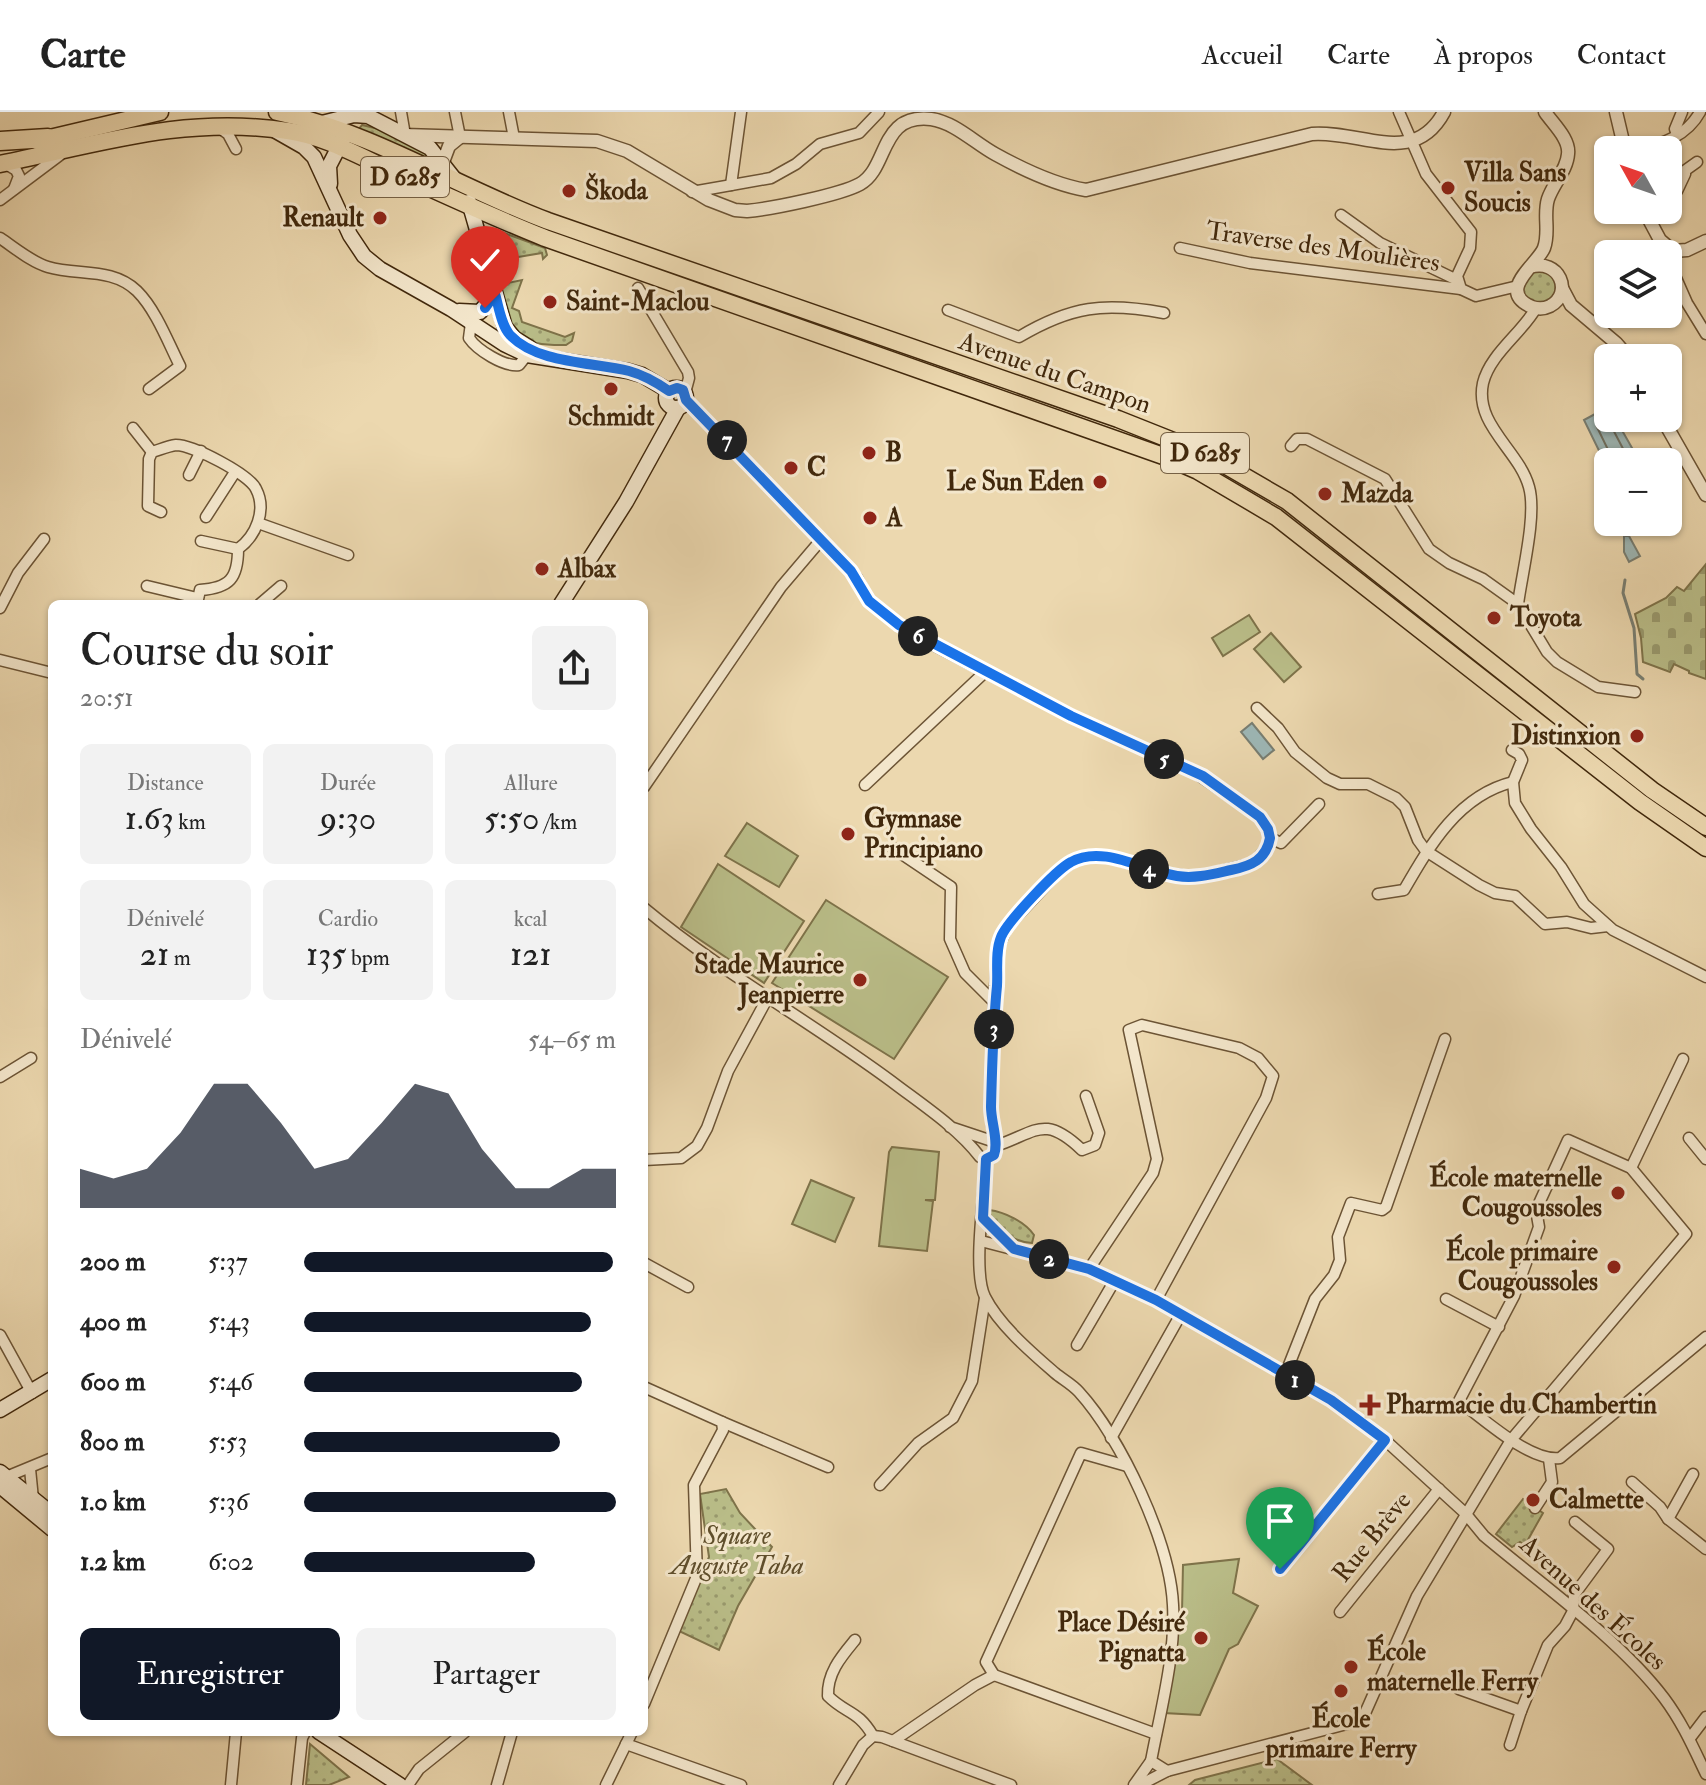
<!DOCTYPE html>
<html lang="fr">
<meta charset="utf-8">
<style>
body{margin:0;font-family:"IM FELL Double Pica",serif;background:#f2f2f2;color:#222;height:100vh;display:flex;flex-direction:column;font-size:30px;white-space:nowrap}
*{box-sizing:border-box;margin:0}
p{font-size:26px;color:#767676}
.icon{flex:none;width:44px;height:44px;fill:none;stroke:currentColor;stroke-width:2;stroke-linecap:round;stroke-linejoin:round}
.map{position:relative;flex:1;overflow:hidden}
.panel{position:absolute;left:48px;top:488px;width:600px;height:1136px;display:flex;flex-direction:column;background:#fff;border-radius:12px;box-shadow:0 2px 6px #0004}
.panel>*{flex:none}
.needle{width:52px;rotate:310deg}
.controls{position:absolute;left:1594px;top:24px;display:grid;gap:16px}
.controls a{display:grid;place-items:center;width:88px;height:88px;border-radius:12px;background:#fff;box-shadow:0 2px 6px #0004;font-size:40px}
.pin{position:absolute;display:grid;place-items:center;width:68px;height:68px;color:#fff;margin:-82px -34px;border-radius:50% 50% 50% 0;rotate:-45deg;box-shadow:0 0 8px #0007}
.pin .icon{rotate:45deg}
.km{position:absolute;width:40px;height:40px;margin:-20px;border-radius:50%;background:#222;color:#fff;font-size:22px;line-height:40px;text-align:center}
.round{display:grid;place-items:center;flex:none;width:84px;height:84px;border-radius:12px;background:#f2f2f2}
.head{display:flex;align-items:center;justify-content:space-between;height:136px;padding:0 32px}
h1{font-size:44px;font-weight:600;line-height:60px}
.stats{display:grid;grid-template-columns:repeat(3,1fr);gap:12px;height:136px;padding:8px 32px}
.stats div{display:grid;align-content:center;border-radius:12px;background:#f2f2f2;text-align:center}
.stats b{font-size:34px;font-weight:600}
.stats small{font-size:22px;font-weight:400}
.stats p{font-size:22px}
.chart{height:224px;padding:16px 32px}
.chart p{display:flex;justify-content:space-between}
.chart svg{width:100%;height:144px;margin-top:8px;fill:#111827;opacity:.7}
.button{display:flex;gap:16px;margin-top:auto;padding:16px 32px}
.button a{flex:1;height:92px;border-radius:12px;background:#111827;color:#fff;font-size:32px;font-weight:600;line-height:92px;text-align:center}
.button a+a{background:#f2f2f2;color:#222}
ul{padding:0 32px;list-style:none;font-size:26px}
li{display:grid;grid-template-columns:128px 96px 1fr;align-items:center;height:60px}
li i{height:20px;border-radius:10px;background:#111827}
header{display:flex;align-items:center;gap:48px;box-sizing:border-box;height:112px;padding:0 40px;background:#fff;border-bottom:2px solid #e0e0e0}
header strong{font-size:38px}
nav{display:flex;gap:44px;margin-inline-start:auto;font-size:28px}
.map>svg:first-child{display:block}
.green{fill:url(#green-dots);stroke:#7e734a;stroke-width:2}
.cemetery{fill:url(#cemetery-stones);stroke:#7e734a;stroke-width:2}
.pitch{fill:#babe89;stroke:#7e734a;stroke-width:2}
.water{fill:#9db7b6;stroke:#787e72;stroke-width:2}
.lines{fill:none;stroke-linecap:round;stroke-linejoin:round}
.shore{stroke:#6f7061;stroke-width:2}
.stream{stroke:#787e72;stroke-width:3}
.minor-casing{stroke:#6c5435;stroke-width:13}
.tertiary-casing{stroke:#6c5435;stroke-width:15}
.secondary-casing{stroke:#41280c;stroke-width:17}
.primary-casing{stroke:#41280c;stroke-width:19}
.motorway-casing{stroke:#41280c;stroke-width:21}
.minor{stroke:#f3e6cb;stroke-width:10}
.tertiary{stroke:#f3e6cb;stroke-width:12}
.secondary{stroke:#f3e6cb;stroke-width:14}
.primary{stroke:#ecd8af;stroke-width:16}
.motorway{stroke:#ecd8af;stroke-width:18}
.route-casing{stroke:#fff;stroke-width:16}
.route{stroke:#1a73e8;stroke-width:10}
.poi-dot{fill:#8f2418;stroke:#f3e6cb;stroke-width:3}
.labels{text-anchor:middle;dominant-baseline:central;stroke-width:6;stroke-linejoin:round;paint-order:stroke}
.shield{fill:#f3e6cb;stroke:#766145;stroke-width:2}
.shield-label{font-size:24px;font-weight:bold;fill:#41280c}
.poi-label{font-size:26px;font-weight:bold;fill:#41280c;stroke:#f3e6cb;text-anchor:start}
.street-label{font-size:26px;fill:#41280c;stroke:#f3e6cb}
.park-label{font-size:26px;font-style:italic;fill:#5f4e2b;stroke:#f3e6cb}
</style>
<header>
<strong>Carte</strong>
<nav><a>Accueil</a><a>Carte</a><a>À propos</a><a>Contact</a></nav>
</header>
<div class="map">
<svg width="1706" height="1673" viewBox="0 0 1706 1673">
<defs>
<pattern id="green-dots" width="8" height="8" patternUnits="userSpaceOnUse" patternTransform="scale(2)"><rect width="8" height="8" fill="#babe89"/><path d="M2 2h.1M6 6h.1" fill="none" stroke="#999a6e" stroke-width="1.8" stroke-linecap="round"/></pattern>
<pattern id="cemetery-stones" width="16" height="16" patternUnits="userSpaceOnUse" patternTransform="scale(2)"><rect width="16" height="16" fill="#babe89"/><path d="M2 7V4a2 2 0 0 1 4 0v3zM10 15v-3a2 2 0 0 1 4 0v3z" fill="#999a6e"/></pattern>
</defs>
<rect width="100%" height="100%" fill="#ecd8af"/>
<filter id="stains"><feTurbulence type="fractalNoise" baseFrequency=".0025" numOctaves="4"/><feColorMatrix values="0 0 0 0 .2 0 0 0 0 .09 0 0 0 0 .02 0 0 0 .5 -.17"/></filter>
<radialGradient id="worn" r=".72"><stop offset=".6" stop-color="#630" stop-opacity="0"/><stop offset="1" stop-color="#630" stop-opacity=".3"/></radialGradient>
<g class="green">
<polygon points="362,13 379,17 427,40 439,55 357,19"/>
<polygon points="499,119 545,136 547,143 543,147 542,141 494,149 493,131"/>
<circle cx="1540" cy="175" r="17"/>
<path d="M522,168L512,196L519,199L522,210L565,225L574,221L572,229L566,233C512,234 512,219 498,173Z"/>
<path d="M989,1098C1005,1100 1025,1110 1034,1123L1032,1131C1014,1130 992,1117 989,1098Z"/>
<polygon points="726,1377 740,1401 772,1435 738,1494 719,1538 679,1519 709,1445 700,1382"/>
<polygon points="1523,1387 1543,1401 1525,1433 1520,1430 1512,1435 1496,1422"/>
<polygon points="310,1632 349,1665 329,1673 306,1673"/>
<polygon points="1277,1647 1312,1673 1189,1673 1195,1668"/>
</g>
<polygon class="cemetery" points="1706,452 1706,567 1689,561 1689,559 1674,552 1670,560 1643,550 1641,526 1635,502 1666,486 1677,475 1684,479"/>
<g class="pitch">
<polygon points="1249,503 1260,520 1223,544 1212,526"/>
<polygon points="1271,521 1301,555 1284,570 1254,537"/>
<polygon points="747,711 798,744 779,775 725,744"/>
<polygon points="718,752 804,809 764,871 681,815"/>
<polygon points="826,788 948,865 894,947 772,871"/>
<polygon points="892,1035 939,1040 935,1088 925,1088 933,1089 927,1139 879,1134 889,1040"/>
<polygon points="811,1068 854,1086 835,1130 792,1112"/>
<polygon points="1239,1447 1233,1481 1258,1494 1238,1532 1229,1537 1200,1603 1164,1601 1182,1500 1183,1453"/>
</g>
<g class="water">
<polygon points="1608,295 1608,306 1615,306 1640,350 1608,350 1608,357 1584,308"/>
<polygon points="1624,424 1629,424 1640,444 1629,450 1624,440"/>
<polygon points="1252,611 1274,638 1263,647 1241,620"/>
</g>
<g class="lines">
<polyline class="shore" points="1614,350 1596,313 1604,306 1608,308 1630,350"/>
<polyline class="stream" points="1625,468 1623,481 1634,516 1637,562 1643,567"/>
<g class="minor-casing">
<g id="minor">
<polyline points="401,0 405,23"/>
<polyline points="455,0 460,25"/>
<polyline points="509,0 514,26"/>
<polyline points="1399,0 1426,62 1471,120 1470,136 1457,164 1461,177 1476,184 1518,174"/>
<polyline points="218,15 228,22 236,37"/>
<polyline points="1677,23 1675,17 1682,0"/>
<path d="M1638,38C1662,32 1687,24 1700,0"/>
<polyline points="4,51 16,58 19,64 14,77"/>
<polyline points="731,73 741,0"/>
<polyline points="692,80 771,66 796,52 820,32 859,21 879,0"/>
<polyline points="1668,83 1677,79 1685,62 1683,60 1697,50"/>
<polyline points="0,88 60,43"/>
<polyline points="1341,103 1380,131 1457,168"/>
<path d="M0,126C15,136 31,150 48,155C78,164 112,155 137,179C156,198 168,230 180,254L149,277"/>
<polyline points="1180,136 1250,151 1461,177"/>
<polyline points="1668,148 1687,191 1706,222"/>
<polyline points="638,176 688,260 689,266 685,281"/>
<path d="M948,198L1019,225C1071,194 1104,190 1164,201"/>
<path d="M471,211L469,226C477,238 504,255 519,253L527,243"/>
<polyline points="686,288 828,435 857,466 869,489 888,505 920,526 1071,604 1188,656 1260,705 1268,717 1269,733 1254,751 1197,765 1169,762 1108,745 1091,744 1076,748 1059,759 1007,815 998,836 994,890 991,1002 994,1030"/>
<polyline points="133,316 152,340"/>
<polyline points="1291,334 1297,327 1307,327 1385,367 1429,437 1449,451 1483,467 1518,492 1547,540 1557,550 1598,575 1635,580"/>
<polyline points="189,363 201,339"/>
<path d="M161,400L148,394L149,347L152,340C159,338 168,334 176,333C193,333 249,362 256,377C267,398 256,424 238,437C238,466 230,476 200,478L197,492"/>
<polyline points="206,405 235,360"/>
<polyline points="258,411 348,443"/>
<polyline points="201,429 238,437"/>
<polyline points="147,474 197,486"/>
<polyline points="260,492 281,474"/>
<path d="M1518,492C1522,461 1537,403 1529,375C1519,338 1474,313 1483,271C1490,242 1522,221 1536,196"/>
<polyline points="0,496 18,461 44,427"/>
<polyline points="0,548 52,561"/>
<polyline points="1257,596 1278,616 1295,640 1327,666 1340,672 1368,672 1396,686 1405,695 1418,728 1426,739 1479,773 1495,781 1515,784 1545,812 1567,810 1591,816 1608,814"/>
<polyline points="1512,638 1519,642 1522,648 1513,670 1515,691 1531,717 1561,755 1584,792 1613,818 1706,865"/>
<polyline points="865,673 985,560"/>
<polyline points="644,675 781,475 821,428"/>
<polyline points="1270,726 1281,731 1319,692"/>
<polyline points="893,736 951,775 950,827 965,861 994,890"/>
<path d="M1378,782L1404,778C1430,733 1459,683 1513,670"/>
<path d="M644,796C722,861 810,909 891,969C921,992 957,1015 980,1045L986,1047L994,1043L996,1037L992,1029L950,1015"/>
<polyline points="0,965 31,946"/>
<polyline points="1689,1026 1706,1047"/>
<path d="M996,1034C1037,1020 1044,1002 1082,1038L1095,1033L1099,1021L1086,984"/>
<path d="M986,1047C985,1080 972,1159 985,1185C999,1213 1032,1241 1055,1261C1062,1267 1072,1272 1079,1280C1121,1326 1170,1430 1173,1493C1176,1542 1160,1601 1151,1649L1167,1659"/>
<polyline points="644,1048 681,1046 697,1034 707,1016 728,959 767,887"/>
<polyline points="1631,1056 1683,947"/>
<polyline points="983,1106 1012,1136"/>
<path d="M981,1129L1089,1157L1115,1168L1156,1188L1331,1288L1385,1328L1465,1401L1484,1424C1541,1472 1619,1527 1664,1586C1682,1610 1693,1635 1706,1662"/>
<polyline points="644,1151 688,1175"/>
<polyline points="1089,1157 1153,1061 1157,1047 1129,918 1142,913 1239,936 1258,946 1273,964 1266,986 1156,1188"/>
<polyline points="1446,1187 1499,1215"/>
<polyline points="0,1223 32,1281"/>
<polyline points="1077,1233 1115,1168"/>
<polyline points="1285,1263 1315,1187 1334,1163 1340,1148 1338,1125 1351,1091 1382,1098 1386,1095 1445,927"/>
<polyline points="644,1275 722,1310 723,1318 694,1373 697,1464 644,1592"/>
<polyline points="722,1310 828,1355"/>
<polyline points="1111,1326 1181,1202"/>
<polyline points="30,1357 33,1387"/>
<polyline points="6,1365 52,1346"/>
<polyline points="1632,1370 1660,1395 1668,1407 1706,1437"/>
<polyline points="880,1373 918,1331 953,1306 972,1269 985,1186"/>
<polyline points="1535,1396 1552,1370 1549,1347"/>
<polyline points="1668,1407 1693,1362"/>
<polyline points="1280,1457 1385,1328"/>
<polyline points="1340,1500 1439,1377"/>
<path d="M855,1528C841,1545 827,1561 828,1584C846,1602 858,1598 873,1624"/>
<polyline points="994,1563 986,1550 1081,1341 1127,1354"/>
<polyline points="1459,1577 1521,1599 1548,1533 1565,1514 1573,1499 1574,1483 1608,1437 1575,1410"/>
<polyline points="1690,1626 1706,1605"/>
<polyline points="893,1629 975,1573 994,1563 1156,1622"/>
<polyline points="626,1632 741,1673"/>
<polyline points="1510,1633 1521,1599"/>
<polyline points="231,1673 236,1620"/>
<polyline points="297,1673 302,1626 305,1620"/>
<polyline points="408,1673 419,1657 465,1620"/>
<polyline points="497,1673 512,1620"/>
<polyline points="606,1673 632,1620"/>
<polyline points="839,1673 863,1633 873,1624 882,1625 1011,1673"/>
<polyline points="1134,1673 1151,1649"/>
<path d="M1140,1673L1167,1659L1362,1608L1417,1484L1511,1328L1686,1122L1631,1056L1568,1028L1536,1098L1539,1115L1514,1184L1459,1289C1484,1307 1530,1350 1560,1346L1706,1225"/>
</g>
</g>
<g class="tertiary-casing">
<g id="tertiary">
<polyline points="1616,0 1625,38"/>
<path d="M405,23L597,29L627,39L709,88L735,98L747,99C770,97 840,83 860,72C889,56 879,1 931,7C954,10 975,31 995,42C1022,57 1056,73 1086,78L1312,22C1361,18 1414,56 1444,0"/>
<polyline points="443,50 449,34 460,25"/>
<polyline points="1644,98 1660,128 1673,139 1687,138 1706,129"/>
<path d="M1530,155C1559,146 1574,181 1550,194C1544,197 1538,197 1532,195C1495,179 1538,152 1544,136C1550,120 1543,103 1548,87C1553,72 1567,58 1568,42C1570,27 1553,12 1545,0"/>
<polyline points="1562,176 1571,193 1616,231 1629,246"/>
<polyline points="1662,306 1706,383"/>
</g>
</g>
<g class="secondary-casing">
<g id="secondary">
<polyline points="322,11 354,3 368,4 430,36 456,69"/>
<polyline points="276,19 304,35 314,45 350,123 364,144 380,157 451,197 504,232 527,243 628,259 642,263 669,279"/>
<polyline points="330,72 329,54 344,25"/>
<polyline points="469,90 505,215 514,226 530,236"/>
<polyline points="459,199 480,200 495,182"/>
<circle cx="676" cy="286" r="10"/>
<polyline points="561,492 626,390 678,296"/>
<polyline points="0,1298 52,1267"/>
<polyline points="0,1360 52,1402"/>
<polyline points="0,1374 52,1417"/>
<polyline points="319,1620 400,1673"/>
</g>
</g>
<g class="primary-casing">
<g id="primary">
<path d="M277,0C373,20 457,75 548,109L1118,307L1206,342L1287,389L1652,678L1706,715"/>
<polyline points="37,29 160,0"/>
<path d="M0,52C98,32 186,3 288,19C324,24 357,43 390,58C441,81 492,105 545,126L1166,345L1198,359L1276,405L1640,690L1706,736"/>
</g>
</g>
<g class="motorway-casing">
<polyline id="motorway" points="0,29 48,26"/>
</g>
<use href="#minor" class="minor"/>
<use href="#tertiary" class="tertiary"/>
<use href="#secondary" class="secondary"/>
<use href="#primary" class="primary"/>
<use href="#motorway" class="motorway"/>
</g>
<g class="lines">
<g class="route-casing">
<path id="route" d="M485,196L495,182C499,195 501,213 510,223C537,252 594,250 629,259C644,263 656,270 669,279L677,276L683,278L686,288L851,459L869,489L899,513L1071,604L1203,664L1260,705L1268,717L1270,726C1266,748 1251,754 1231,758C1213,762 1195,767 1177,764C1144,759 1103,732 1071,750C1056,758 1007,810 1001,825C995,840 998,858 997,874C993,914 992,955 991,995C991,1010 999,1030 994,1043L986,1047L983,1106L1014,1137L1089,1157L1156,1188L1331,1288L1385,1328L1280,1457"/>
</g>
<use href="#route" class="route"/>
</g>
<g class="poi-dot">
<circle cx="1448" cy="76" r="8"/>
<circle cx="569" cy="79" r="8"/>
<circle cx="380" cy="106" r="8"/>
<circle cx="550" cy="190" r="8"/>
<circle cx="611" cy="277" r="8"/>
<circle cx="869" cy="341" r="8"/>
<circle cx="791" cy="356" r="8"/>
<circle cx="1100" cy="370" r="8"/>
<circle cx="1325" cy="382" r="8"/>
<circle cx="870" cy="406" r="8"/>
<circle cx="542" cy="457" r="8"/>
<circle cx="1494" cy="506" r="8"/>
<circle cx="1637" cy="624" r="8"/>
<circle cx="848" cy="722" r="8"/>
<circle cx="860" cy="868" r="8"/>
<circle cx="1618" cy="1081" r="8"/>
<circle cx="1614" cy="1155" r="8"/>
<path d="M1366 1281h8v8h8v8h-8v8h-8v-8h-8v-8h8z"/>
<circle cx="1533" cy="1388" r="8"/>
<circle cx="1201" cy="1526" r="8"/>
<circle cx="1351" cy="1555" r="8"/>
<circle cx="1341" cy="1579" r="8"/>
</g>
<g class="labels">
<g class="shield">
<rect x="361" y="45" width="88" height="40" rx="6"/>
<rect x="1161" y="321" width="88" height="40" rx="6"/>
</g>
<g class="shield-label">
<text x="405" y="65">D 6285</text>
<text x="1205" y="341">D 6285</text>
</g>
<g class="poi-label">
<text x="1464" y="61">Villa Sans<tspan x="1464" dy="30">Soucis</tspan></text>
<text x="585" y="79">Škoda</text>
<text x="364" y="106" text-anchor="end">Renault</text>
<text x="566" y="190">Saint-Maclou</text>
<text x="611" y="305" text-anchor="middle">Schmidt</text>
<text x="885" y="341">B</text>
<text x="807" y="356">C</text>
<text x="1084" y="370" text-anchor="end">Le Sun Eden</text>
<text x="1341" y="382">Mazda</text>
<text x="886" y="406">A</text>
<text x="558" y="457">Albax</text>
<text x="1510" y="506">Toyota</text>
<text x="1621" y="624" text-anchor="end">Distinxion</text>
<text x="864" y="707">Gymnase<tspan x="864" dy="30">Principiano</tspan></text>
<text x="844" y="853" text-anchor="end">Stade Maurice<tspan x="844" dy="30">Jeanpierre</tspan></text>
<text x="1602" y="1066" text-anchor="end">École maternelle<tspan x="1602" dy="30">Cougoussoles</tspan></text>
<text x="1598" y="1140" text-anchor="end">École primaire<tspan x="1598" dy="30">Cougoussoles</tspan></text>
<text x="1386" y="1293">Pharmacie du Chambertin</text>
<text x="1549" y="1388">Calmette</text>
<text x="1185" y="1511" text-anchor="end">Place Désiré<tspan x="1185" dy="30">Pignatta</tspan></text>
<text x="1367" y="1540">École<tspan x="1367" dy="30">maternelle Ferry</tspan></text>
<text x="1341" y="1607" text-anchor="middle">École<tspan x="1341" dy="30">primaire Ferry</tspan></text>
</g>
<g class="street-label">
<text transform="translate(1323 135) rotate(8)">Traverse des Moulières</text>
<text transform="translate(1055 261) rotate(19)">Avenue du Campon</text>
<text transform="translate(1372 1425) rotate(-51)">Rue Brève</text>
<text transform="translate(1593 1491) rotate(42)">Avenue des Écoles</text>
</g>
<g class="park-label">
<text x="737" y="1424">Square<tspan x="737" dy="30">Auguste Taba</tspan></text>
</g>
</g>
<rect width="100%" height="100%" filter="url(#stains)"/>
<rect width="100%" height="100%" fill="url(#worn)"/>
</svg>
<div class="controls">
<a><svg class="needle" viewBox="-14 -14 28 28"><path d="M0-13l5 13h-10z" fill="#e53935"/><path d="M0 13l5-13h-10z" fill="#767676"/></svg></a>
<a><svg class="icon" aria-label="layers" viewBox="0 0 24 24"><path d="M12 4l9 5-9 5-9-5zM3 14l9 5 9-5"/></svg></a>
<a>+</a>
<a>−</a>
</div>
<div class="pin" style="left:1280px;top:1457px;background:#1e9e55"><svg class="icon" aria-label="arrive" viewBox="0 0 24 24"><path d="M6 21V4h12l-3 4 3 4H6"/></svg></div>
<div class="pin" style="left:485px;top:196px;background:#d93025"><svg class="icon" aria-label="check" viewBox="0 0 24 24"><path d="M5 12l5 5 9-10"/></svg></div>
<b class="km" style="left:1295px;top:1268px">1</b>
<b class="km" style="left:1049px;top:1147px">2</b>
<b class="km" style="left:994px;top:917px">3</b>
<b class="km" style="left:1149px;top:757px">4</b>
<b class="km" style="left:1164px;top:647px">5</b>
<b class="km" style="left:918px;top:524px">6</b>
<b class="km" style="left:727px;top:328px">7</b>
<section class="panel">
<div class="head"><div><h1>Course du soir</h1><p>20:51</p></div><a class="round"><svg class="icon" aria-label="share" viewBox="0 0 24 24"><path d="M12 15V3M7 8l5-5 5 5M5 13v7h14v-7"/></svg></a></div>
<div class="stats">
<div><p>Distance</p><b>1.63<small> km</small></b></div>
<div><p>Durée</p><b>9:30</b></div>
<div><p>Allure</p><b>5:50<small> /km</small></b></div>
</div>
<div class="stats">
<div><p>Dénivelé</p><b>21<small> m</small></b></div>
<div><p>Cardio</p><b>135<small> bpm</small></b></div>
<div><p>kcal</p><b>121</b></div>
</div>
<div class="chart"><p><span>Dénivelé</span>54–65 m</p>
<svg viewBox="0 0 160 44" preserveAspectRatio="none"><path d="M0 44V32L10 35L20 32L30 21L40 6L50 6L60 18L70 32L80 29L90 18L100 6L110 9L120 26L130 38L140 38L150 32L160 32V44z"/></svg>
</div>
<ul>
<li><b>200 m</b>5:37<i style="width:99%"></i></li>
<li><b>400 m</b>5:43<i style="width:92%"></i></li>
<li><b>600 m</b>5:46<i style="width:89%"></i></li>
<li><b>800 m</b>5:53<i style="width:82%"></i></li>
<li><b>1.0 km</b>5:36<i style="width:100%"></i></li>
<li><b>1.2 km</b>6:02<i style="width:74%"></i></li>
</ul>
<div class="button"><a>Enregistrer</a><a>Partager</a></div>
</section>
</div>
